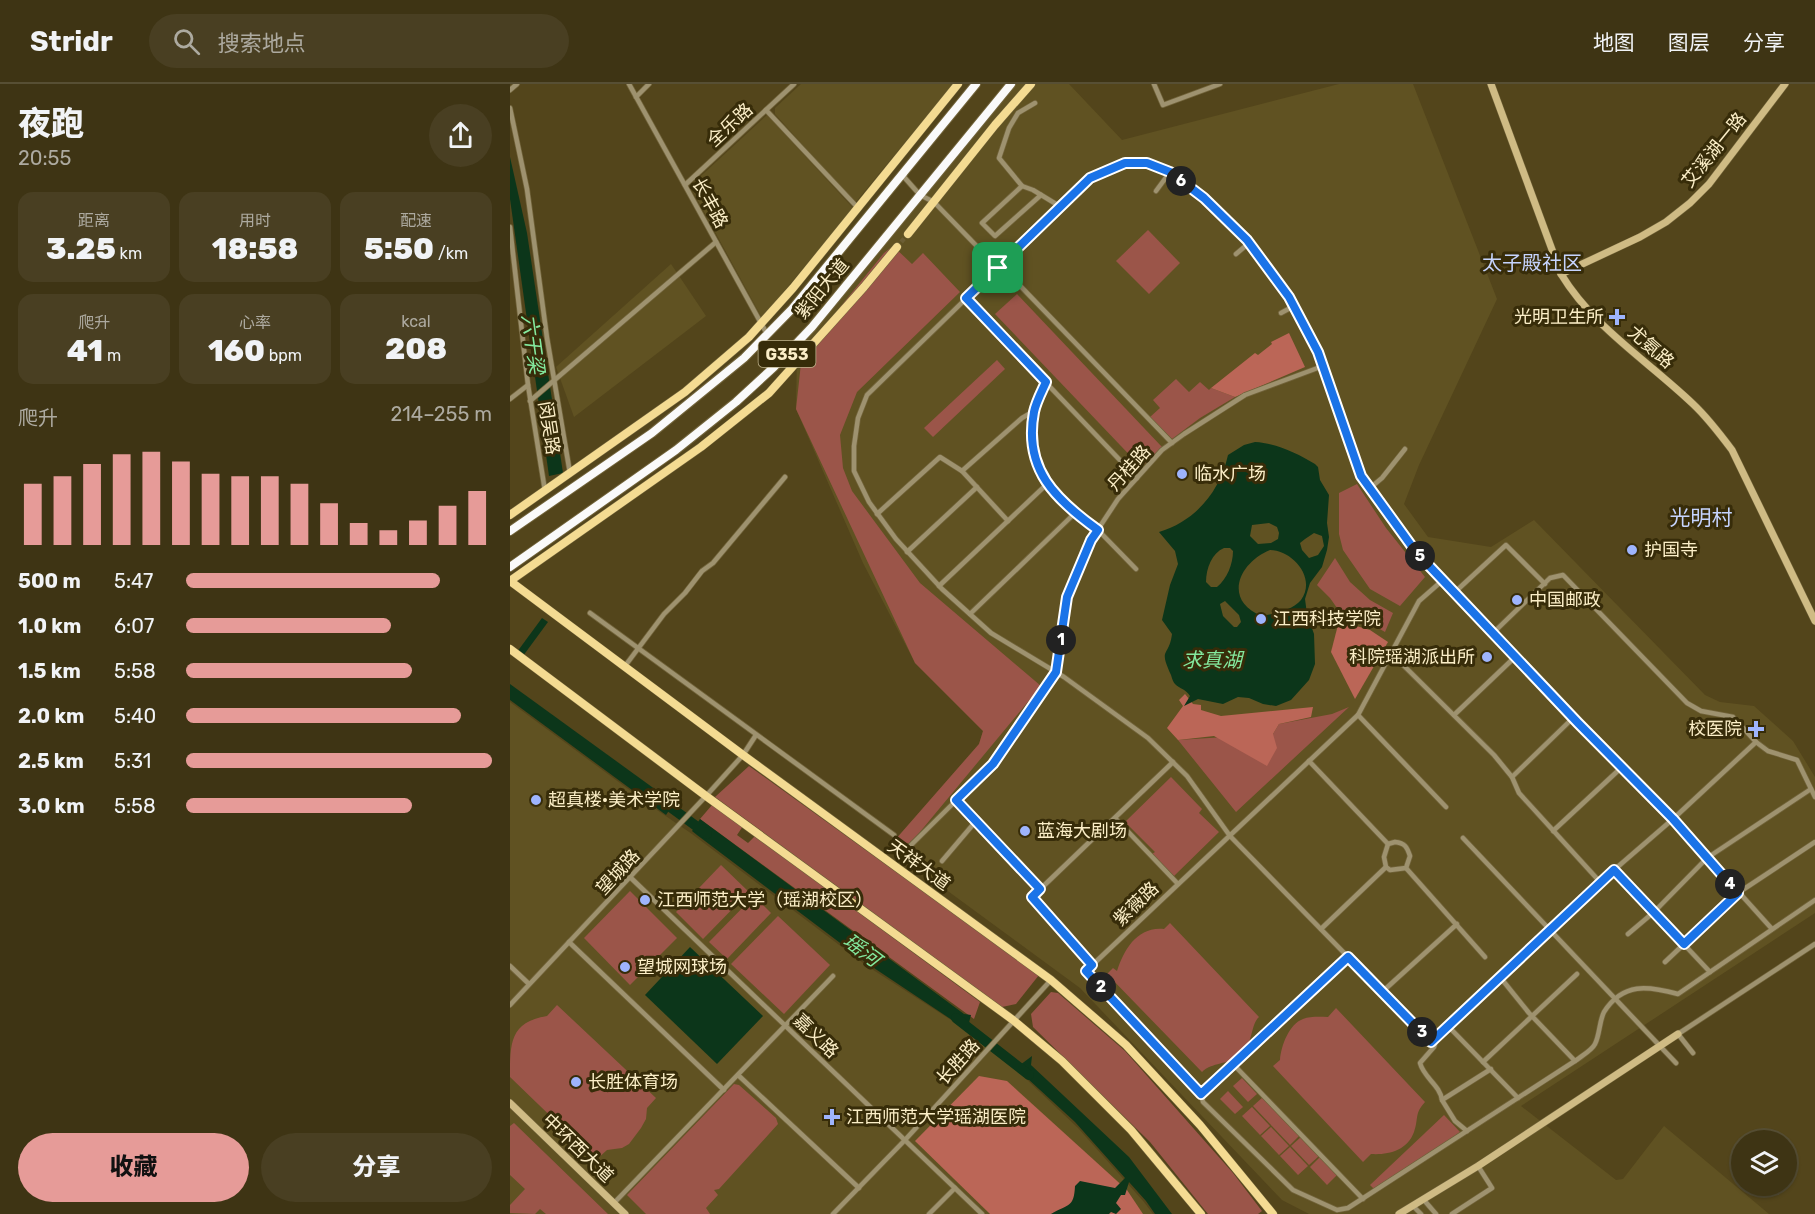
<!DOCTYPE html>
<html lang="zh">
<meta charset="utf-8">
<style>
body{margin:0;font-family:Rubik,"Noto Sans SC",sans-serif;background:#493f22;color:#f1f3f6;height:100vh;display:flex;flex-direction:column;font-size:22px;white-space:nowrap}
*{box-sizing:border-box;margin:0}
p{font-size:20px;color:#adaaa0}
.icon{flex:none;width:33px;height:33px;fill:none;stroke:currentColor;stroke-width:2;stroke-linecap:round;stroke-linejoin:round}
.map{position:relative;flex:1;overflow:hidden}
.side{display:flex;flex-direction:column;background:#3e3414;width:510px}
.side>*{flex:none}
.fabs{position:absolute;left:1221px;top:1046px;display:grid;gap:12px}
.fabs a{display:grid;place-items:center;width:66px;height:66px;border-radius:50%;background:#3e3414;box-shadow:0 2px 4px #0004,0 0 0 2px #574f34;font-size:30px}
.pin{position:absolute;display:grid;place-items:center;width:51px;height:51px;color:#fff;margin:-26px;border-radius:12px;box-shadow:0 3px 9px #0006}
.km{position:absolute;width:30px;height:30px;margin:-15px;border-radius:50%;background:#222;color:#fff;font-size:16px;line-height:30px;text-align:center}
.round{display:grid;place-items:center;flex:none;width:63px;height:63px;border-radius:32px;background:#493f22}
.summary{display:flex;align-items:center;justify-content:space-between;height:102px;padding:0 18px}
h1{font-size:33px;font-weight:800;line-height:45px}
.stats{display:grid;grid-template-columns:repeat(3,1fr);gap:9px;height:102px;padding:6px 18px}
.stats div{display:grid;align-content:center;border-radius:15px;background:#493f22;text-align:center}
.stats b{font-size:30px;font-weight:800}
.stats small{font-size:16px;font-weight:400}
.stats p{font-size:16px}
.chart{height:168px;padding:12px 18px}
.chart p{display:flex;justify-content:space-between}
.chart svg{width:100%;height:108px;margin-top:6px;stroke:#e69b98;stroke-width:6}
.cta{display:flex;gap:12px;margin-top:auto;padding:12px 18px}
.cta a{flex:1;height:69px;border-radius:36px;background:#e69b98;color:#111;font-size:24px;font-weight:800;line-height:69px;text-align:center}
.cta a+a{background:#493f22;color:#f1f3f6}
ul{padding:0 18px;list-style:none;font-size:20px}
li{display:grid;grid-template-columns:96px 72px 1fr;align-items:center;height:45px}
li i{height:15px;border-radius:8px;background:#e69b98}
header{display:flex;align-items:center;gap:36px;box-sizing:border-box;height:84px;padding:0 30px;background:#3e3414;border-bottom:2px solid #574f34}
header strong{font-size:28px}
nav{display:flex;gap:33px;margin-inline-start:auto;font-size:21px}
.search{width:420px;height:54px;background:#493f22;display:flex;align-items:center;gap:15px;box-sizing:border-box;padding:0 21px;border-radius:33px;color:#adaaa0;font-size:22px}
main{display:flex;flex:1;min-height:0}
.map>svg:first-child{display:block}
.built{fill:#605222}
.green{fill:#9b5549}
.forest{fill:#bb6657}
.water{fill:#0c361a;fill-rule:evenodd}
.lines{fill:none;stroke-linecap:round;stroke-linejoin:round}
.river{stroke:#0c361a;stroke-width:10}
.street-tunnel{stroke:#6c5e35;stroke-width:4.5;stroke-dasharray:4.5 2;stroke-linecap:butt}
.street-casing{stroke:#71633a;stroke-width:6}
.secondary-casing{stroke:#71633a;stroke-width:8}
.primary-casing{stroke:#71633a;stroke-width:9}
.highway-casing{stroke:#71633a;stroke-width:10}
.street{stroke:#9e926f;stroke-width:4.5}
.secondary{stroke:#cfbb84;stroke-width:7}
.primary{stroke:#f4db92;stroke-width:8}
.highway{stroke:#fafafa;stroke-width:8}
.route-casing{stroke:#fff;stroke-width:12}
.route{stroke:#1a73e8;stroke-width:8}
.poi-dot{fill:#9eb4fd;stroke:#372c09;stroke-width:2}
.labels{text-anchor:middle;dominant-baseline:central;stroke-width:6;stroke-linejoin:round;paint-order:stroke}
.shield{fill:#372c09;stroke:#c0b48e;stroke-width:1.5}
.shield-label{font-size:16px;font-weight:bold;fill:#fbeec7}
.street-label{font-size:18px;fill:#fbeec7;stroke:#372c09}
.poi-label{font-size:18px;fill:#fbeec7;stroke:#372c09;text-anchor:start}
.neighbourhood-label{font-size:20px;fill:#c6d4fe;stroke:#372c09}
.water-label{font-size:20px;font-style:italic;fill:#83e99e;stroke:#372c09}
.quarter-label{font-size:21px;fill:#c6d4fe;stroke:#372c09}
</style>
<header>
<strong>Stridr</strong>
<div class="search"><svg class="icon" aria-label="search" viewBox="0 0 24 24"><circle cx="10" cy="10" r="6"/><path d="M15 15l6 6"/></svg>搜索地点</div>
<nav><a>地图</a><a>图层</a><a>分享</a></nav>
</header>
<main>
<section class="side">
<div class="summary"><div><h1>夜跑</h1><p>20:55</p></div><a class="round"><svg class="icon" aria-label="share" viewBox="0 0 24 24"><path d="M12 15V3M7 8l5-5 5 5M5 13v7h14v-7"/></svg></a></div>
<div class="stats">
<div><p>距离</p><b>3.25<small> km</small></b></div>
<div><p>用时</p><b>18:58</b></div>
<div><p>配速</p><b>5:50<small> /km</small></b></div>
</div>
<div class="stats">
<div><p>爬升</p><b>41<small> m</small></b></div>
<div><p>心率</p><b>160<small> bpm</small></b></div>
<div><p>kcal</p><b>208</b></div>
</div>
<div class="chart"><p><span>爬升</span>214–255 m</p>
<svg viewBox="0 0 160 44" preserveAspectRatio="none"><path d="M5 44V19M15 44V16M25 44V11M35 44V7M45 44V6M55 44V10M65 44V15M75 44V16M85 44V16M95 44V19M105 44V27M115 44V35M125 44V38M135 44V34M145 44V28M155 44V22"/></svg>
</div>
<ul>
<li><b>500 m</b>5:47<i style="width:83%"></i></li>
<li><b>1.0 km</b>6:07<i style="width:67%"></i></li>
<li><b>1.5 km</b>5:58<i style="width:74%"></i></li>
<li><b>2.0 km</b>5:40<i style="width:90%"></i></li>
<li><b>2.5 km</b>5:31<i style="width:100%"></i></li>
<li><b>3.0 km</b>5:58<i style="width:74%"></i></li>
</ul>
<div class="cta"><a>收藏</a><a>分享</a></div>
</section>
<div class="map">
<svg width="1305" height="1130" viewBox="0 0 1305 1130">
<rect width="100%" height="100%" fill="#53451b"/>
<g class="built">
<polygon points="291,0 443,0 345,119 265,30 265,24"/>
<polygon points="504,0 559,0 612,56 829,0 903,0 987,215 909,381 894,420 918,453 981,463 1024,436 1195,611 1210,618 1244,622 1283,657 1305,693 1305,829 1011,1022 1106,1096 1113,1095 1154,1042 1259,1130 799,1130 772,1116 570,904 386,769 385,756 469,660 473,647 405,579 353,479 286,325 287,268 352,185"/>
<polygon points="257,31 343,124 252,234 180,102"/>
<polygon points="161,180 196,232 64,333 46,283"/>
<polygon points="0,618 144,724 182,750 357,882 441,936 513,992 568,1044 634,1118 643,1130 0,1130"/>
</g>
<g class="green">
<polygon points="638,146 670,179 639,210 606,177"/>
<polygon points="383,162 402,180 413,169 450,208 347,308 330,351 333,384 342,407 410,499 531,602 400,760 385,756 469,660 473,647 405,579 286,325 292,270 374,169"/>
<polygon points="507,210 652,363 631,383 485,230"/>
<polygon points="487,276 495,285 423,353 414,344"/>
<polygon points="666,295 679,308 690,298 699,306 701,304 725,313 690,334 662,355 640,333 650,324 643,316"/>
<polygon points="847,400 876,444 915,493 890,522 860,505 833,466 829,450 829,409"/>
<polygon points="825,474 840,498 860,516 883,529 875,548 861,540 832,531 820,514 807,501"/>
<polygon points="839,623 726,728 668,656 763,650 769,640 822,630"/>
<polygon points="239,682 529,891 506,920 492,923 205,713"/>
<polygon points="661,693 692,725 689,729 709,748 664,792 642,770 645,768 615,738"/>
<polygon points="202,721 233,742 227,751 238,759 245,752 470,918 464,935 190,735"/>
<polygon points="211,781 239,808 193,855 166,828"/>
<polygon points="120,807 167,854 120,901 74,854"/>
<polygon points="244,812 261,829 217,875 199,858"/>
<polygon points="268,832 320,881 274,930 221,880"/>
<path d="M660,839L749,933C740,941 744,959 730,971C718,981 702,978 692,988L597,890L603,884L607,887C614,865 628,842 654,845Z"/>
<polygon points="541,908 548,909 615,967 723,1089 752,1127 748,1130 698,1130 640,1058 523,943 521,930"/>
<path d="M47,921L146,1014L137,1024L136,1035L131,1044L119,1060L112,1064L97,1066L86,1076L0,993C0,959 0,938 37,932Z"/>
<path d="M826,924L915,1018C904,1030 909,1034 904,1048C897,1067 878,1071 861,1070L853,1078L763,982L770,976C771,962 779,940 793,935C801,932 810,933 818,933Z"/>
<polygon points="732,994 747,1010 738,1018 723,1002"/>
<polygon points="224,1000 229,1001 266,1034 268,1040 209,1105 204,1106 208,1111 196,1124 200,1130 136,1130 117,1111"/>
<polygon points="718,1007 733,1023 725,1030 710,1015"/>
<polygon points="753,1013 789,1052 780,1061 743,1022"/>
<polygon points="742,1023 760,1042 750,1051 732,1032"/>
<polygon points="934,1031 950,1048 938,1058 865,1106 860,1101"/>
<polygon points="4,1039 98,1130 36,1130 30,1125 25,1130 0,1129 0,1121 15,1105 0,1091 0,1042"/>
<polygon points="761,1043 779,1062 769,1071 751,1052"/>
<polygon points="791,1053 809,1072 799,1081 781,1062"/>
<polygon points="780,1063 798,1082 788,1091 770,1072"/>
<polygon points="810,1073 827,1091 817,1101 800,1083"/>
</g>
<g class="forest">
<polygon points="779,249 795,283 725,313 701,304 745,269 748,271 762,260 761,258"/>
<polygon points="829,537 860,546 878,558 845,615 821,568"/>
<polygon points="675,610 683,620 691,621 691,626 711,632 803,623 801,633 769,640 763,650 767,664 757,682 704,652 668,656 657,644 673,622 669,616"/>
<polygon points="469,992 497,997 617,1106 633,1130 480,1130 405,1057"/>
</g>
<g class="water">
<polygon points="0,73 17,149 53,389 39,392 0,115"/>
<path d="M745,358C766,359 787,369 805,380L808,383L810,396L819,411L817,439L819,453L817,466L812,483L800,499L795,515L797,530L804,550L805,580L799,596L781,616L766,622L753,620L739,614L728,613L713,620L688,615L674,622L680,612C676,605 670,605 665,600C663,598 662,594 661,591C648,563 659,574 662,550L652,536L660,501L668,480L665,467L649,448C686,437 710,407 718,371L734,361ZM759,439L767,443L769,449L768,455L761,459L748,460L740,452L742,441ZM804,449L812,452L814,462L808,471L799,474L792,466L790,459L795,455ZM714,464H720L723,467C723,480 717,495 707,503H701L696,498C696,484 702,469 714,464ZM760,466C782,466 807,494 791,516C783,526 764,530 752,532C713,517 728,479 760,466ZM715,517L729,531L731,538L727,543H724L713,532L710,520Z"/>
<polygon points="32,534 38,538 13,572 7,568"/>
<polygon points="0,600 164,719 156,731 0,616"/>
<polygon points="190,735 454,930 461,931 457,946 358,880 187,751 182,747"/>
<polygon points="180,863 253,932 207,980 135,911"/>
<path d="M522,972L521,981L619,1073L662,1130H645L636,1117L619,1098L615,1111H611L606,1119L611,1125L606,1130L601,1128L599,1130H541C558,1120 564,1124 565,1102L570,1097L605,1104L615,1094L565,1038L506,984Z"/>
</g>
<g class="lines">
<g class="river">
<polyline points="152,717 197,750"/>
<polyline points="446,934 519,991"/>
</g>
<polyline class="street-tunnel" points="387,163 398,150"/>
<g class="street-casing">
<g id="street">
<polyline points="119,0 257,250"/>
<polyline points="644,0 653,21 710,0"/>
<polyline points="0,6 7,0"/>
<polyline points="126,13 139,0"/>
<polyline points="525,19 508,29 499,44 489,74 512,102 523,106 551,123"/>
<polyline points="0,24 17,105 37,254 60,389"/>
<polyline points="256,26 348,124"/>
<polygon points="615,79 637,79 660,88 694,113 737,156 779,213 808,268 851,392 906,468 1063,634 1163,735 1104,786 921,958 720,752 677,692 638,654 554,593 481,549 432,505 386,455 359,418 344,387 344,362 348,334 357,311 580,94"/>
<polyline points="395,89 394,93 410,111 424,118 488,184"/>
<polyline points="175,101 284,0"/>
<polyline points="512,102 472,139 485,152 531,111"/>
<polyline points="646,107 660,88"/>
<polyline points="0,143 18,301 35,407"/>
<polyline points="726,170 739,159"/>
<polyline points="490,181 662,359"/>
<polyline points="456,215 627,394"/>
<polyline points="771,229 784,222"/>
<polyline points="535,298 524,327 522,356 526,379 537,400 553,420 588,446 626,485"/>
<polyline points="0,315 18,301"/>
<polyline points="20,317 206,158"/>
<polyline points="860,404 872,394 895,365"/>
<polyline points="367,430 430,373 452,387"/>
<polyline points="498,437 452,387 512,334 524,327"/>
<polyline points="397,468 467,403"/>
<polyline points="429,502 537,400"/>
<polyline points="945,508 996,461 1035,500"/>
<polyline points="80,529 384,751"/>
<polyline points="460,530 564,430"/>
<polyline points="983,549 1040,494 1053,491 1177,619 1191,627 1223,633 1246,658 1258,667 1287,676 1305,713"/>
<polyline points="881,569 984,671 1002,693 1009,709 1091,799"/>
<polyline points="115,582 154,530 175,509 192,487 203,479 275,393"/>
<polyline points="848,631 936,723"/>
<polyline points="944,631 1005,573"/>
<polyline points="1246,658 1163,735 1262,845"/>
<polyline points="799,677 878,760"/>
<polyline points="1002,693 1063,634"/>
<polyline points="446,716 530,805"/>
<polyline points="605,734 668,800"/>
<polyline points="1043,747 1112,683"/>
<polyline points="953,754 1166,979"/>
<path d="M885,758C895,759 897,763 900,772L896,784L880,786L876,783L874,773L878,760Z"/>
<polyline points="397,765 483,680 545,588 557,513 581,456 608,415 652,366 674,350 735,311 813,282"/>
<polyline points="432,777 466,737"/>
<polyline points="896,784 975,873"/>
<polyline points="1104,786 1200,888"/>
<polyline points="121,794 472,1130"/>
<polyline points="811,845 876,783"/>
<polyline points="1118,850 1144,828 1197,774 1301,705"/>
<polyline points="59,858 214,1006"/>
<polyline points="838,873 691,1010 576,887 848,631 909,517 933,496"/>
<polyline points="1155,878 1228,809 1305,758"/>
<polyline points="582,881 522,813 663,678"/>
<polyline points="0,882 19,900"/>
<polyline points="990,893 1019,929 1065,977"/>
<polyline points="872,908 947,840"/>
<polyline points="0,921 196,712 233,671 246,651"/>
<polyline points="938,942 1008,1014"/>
<path d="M927,954L924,963L910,979C914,994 930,1001 932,1016"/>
<polyline points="1183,969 1168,950 1305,860"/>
<polyline points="973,978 1067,890"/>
<polyline points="723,980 853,1115"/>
<polyline points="228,991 349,1104"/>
<path d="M691,1010L693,1018L783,1106L827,1126L838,1124L1068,975C1073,971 1082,966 1085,960C1090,950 1089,938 1094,928C1113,898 1138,902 1168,910L1305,816"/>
<polyline points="957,1047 945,1037 932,1016 981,985"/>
<polyline points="913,1115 926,1130"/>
<polyline points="104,1119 323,892"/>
<polyline points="903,1122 911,1130"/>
<polyline points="323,1130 395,1056 541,896"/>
<polyline points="419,1130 445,1104"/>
<polyline points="942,1130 982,1104 968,1082"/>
</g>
</g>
<g class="secondary-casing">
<g id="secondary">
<path d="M981,0L1051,190C1083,243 1138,277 1183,320C1198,334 1210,350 1222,366L1305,537"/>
<polyline points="1051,190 1130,153 1156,138 1180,119 1199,100 1275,0"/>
<polyline points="0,1019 115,1130"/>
<polyline points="889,1130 968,1082 1168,950"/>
</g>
</g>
<g class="primary-casing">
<g id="primary">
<polyline points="398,150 485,41 521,0"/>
<polyline points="0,431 175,308 239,253 283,204 448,0"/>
<polyline points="0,497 233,671 541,896 616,961 690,1041 763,1130"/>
<polyline points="0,497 191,363 259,309 354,203 387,163"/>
<polyline points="0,565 196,712 503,936 552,977 621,1046 691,1130"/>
</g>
</g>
<g class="highway-casing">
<g id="highway">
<polyline points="0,447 142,349 234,274 282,225 466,0"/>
<polyline points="0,483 166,366 226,318 264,283 302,243 501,0"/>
</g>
</g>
<use href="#street" class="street"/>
<use href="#secondary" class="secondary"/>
<use href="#primary" class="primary"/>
<use href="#highway" class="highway"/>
</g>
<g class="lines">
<g class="route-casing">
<path id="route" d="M615,79H637L660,88L694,114L737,156L779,213L808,268L851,392L906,468L1068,639L1163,735L1228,809L1174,860L1104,786L921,958L838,873L691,1010L576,887L582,881L522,813L530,805L446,716L483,680L546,588L557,513L581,456L588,446C546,416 513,385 524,328C526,318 532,307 536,298L456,214L580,94Z"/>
</g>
<use href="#route" class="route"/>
</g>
<g class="poi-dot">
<path d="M1104 224h6v6h6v6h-6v6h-6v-6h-6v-6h6z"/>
<circle cx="672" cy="390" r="6"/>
<circle cx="1122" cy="466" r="6"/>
<circle cx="1007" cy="516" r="6"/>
<circle cx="751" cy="535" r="6"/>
<circle cx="977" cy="573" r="6"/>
<path d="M1243 636h6v6h6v6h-6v6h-6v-6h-6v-6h6z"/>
<circle cx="26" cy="716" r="6"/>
<circle cx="515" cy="747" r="6"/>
<circle cx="135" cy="816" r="6"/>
<circle cx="115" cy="883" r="6"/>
<circle cx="66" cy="998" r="6"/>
<path d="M319 1024h6v6h6v6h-6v6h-6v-6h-6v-6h6z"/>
</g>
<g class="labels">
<rect class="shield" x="248.5" y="257" width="57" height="26" rx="4.5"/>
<g class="shield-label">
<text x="277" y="270">G353</text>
</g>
<g class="street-label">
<text transform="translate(220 41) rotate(-43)">全乐路</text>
<text transform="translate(1204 66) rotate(-51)">艾溪湖一路</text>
<text transform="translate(200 119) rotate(61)">长丰路</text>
<text transform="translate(312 205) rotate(-50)">紫阳大道</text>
<text transform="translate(1141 263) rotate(41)">尤氨路</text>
<text transform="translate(39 344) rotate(81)">闵吴路</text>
<text transform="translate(619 384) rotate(-48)">丹桂路</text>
<text transform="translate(409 781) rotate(36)">天祥大道</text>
<text transform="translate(108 788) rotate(-47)">望城路</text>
<text transform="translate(626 820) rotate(-44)">紫薇路</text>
<text transform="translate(306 952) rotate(44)">嘉义路</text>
<text transform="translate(448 978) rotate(-48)">长胜路</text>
<text transform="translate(68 1064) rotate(44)">中环西大道</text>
</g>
<g class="poi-label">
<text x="1094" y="233" text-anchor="end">光明卫生所</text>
<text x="684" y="390">临水广场</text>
<text x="1134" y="466">护国寺</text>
<text x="1019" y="516">中国邮政</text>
<text x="763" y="535">江西科技学院</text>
<text x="965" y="573" text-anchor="end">科院瑶湖派出所</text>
<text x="1232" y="645" text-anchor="end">校医院</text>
<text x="38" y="716">超真楼·美术学院</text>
<text x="527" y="747">蓝海大剧场</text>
<text x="147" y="816">江西师范大学（瑶湖校区）</text>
<text x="127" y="883">望城网球场</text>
<text x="78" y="998">长胜体育场</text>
<text x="336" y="1033">江西师范大学瑶湖医院</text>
</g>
<g class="neighbourhood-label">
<text x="1022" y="179">太子殿社区</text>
</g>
<g class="water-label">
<text transform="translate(23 260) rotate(82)">六干梁</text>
<text x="702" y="576">求真湖</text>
<text transform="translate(352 866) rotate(37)">瑶河</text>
</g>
<g class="quarter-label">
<text x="1191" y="433">光明村</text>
</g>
</g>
</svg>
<div class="fabs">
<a><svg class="icon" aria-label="layers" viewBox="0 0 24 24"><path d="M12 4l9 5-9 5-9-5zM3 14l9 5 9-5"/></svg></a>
</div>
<div class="pin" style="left:488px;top:184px;background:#1e9e55"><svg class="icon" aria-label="arrive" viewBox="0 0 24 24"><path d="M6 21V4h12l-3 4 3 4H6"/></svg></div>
<b class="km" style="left:551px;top:556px">1</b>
<b class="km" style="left:591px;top:903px">2</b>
<b class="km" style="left:912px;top:948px">3</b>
<b class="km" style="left:1220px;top:800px">4</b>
<b class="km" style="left:910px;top:472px">5</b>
<b class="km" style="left:671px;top:97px">6</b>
</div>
</main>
